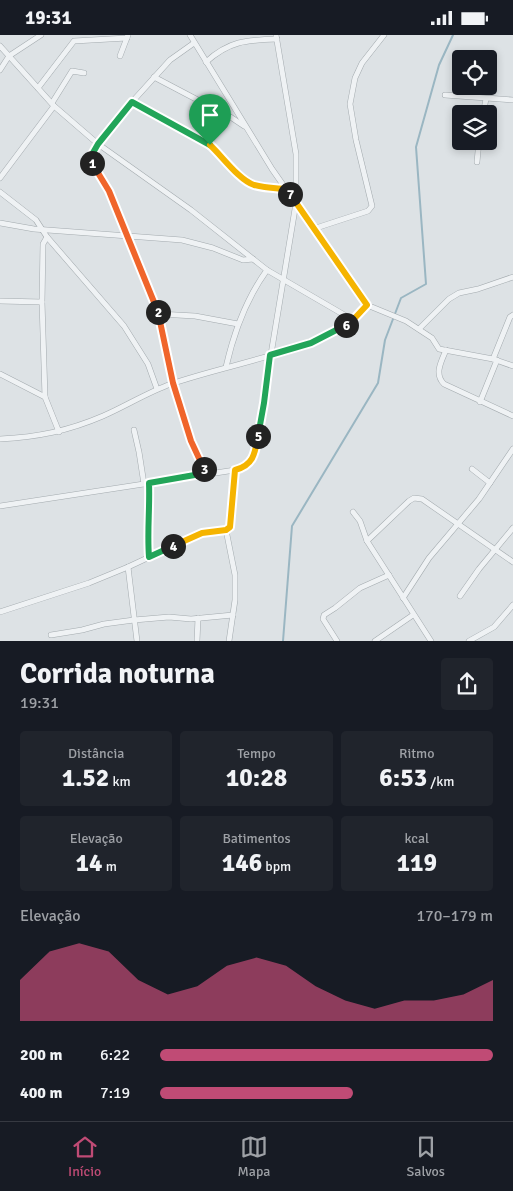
<!DOCTYPE html>
<html lang="pt">
<meta charset="utf-8">
<style>
body{margin:0;font-family:Signika,sans-serif;background:#20242c;color:#f1f3f6;height:100vh;display:flex;flex-direction:column;font-size:19px;white-space:nowrap}
*{box-sizing:border-box;margin:0}
p{font-size:16px;color:#9ea1a6}
.icon{flex:none;width:28px;height:28px;fill:none;stroke:currentColor;stroke-width:2;stroke-linecap:round;stroke-linejoin:round}
.map{position:relative;height:606px;overflow:hidden}
.details{display:flex;flex-direction:column;background:#171b24;flex:1}
.details>*{flex:none}
.fabs{position:absolute;left:452px;top:15px;display:grid;gap:10px}
.fabs a{display:grid;place-items:center;width:45px;height:45px;border-radius:5px;background:#171b24;box-shadow:0 2px 8px #0003;font-size:25px}
.pin{position:absolute;display:grid;place-items:center;width:42px;height:42px;color:#fff;margin:-51px -21px;border-radius:50% 50% 50% 0;rotate:-45deg;box-shadow:0 0 5px #0007}
.pin .icon{rotate:45deg}
.km{position:absolute;width:25px;height:25px;margin:-12px;border-radius:50%;background:#222;color:#fff;font-size:14px;line-height:25px;text-align:center}
.round{display:grid;place-items:center;flex:none;width:52px;height:52px;border-radius:5px;background:#20242c}
.summary{display:flex;align-items:center;justify-content:space-between;height:85px;padding:0 20px}
h1{font-size:28px;font-weight:800;line-height:38px}
.metrics{display:grid;grid-template-columns:repeat(3,1fr);gap:8px;height:85px;padding:5px 20px}
.metrics div{display:grid;align-content:center;border-radius:5px;background:#20242c;text-align:center}
.metrics b{font-size:25px;font-weight:800}
.metrics small{font-size:14px;font-weight:400}
.metrics p{font-size:14px}
.chart{height:140px;padding:10px 20px}
.chart p{display:flex;justify-content:space-between}
.chart svg{width:100%;height:90px;margin-top:5px;fill:#c04b75;opacity:.7}
ul{padding:0 20px;list-style:none;font-size:16px}
li{display:grid;grid-template-columns:80px 60px 1fr;align-items:center;height:38px}
li i{height:12px;border-radius:6px;background:#c04b75}
.status{display:flex;justify-content:space-between;align-items:center;height:35px;padding:0 25px;background:#171b24;direction:ltr}
.status svg{height:14px;fill:currentColor}
.menu{display:flex;justify-content:space-around;align-items:center;height:70px;border-top:1px solid #363941;background:#171b24;font-size:14px;color:#9ea1a6}
.menu a{display:grid;justify-items:center;gap:2px}
.menu .active{color:#c04b75}
.map>svg:first-child{display:block}
.lines{fill:none;stroke-linecap:round;stroke-linejoin:round}
.stream{stroke:#9ab6c2;stroke-width:2}
.minor-casing{stroke:#a3aaae;stroke-width:6}
.minor{stroke:#eff2f4;stroke-width:5}
.split-1-casing{stroke:#fff;stroke-width:10}
.split-2-casing{stroke:#fff;stroke-width:10}
.split-3-casing{stroke:#fff;stroke-width:10}
.split-4-casing{stroke:#fff;stroke-width:10}
.split-5-casing{stroke:#fff;stroke-width:10}
.split-6-casing{stroke:#fff;stroke-width:10}
.split-7-casing{stroke:#fff;stroke-width:10}
.split-8-casing{stroke:#fff;stroke-width:10}
.split-1{stroke:#22a559;stroke-width:6}
.split-2{stroke:#f0652b;stroke-width:6}
.split-3{stroke:#f0652b;stroke-width:6}
.split-4{stroke:#22a559;stroke-width:6}
.split-5{stroke:#f5b400;stroke-width:6}
.split-6{stroke:#22a559;stroke-width:6}
.split-7{stroke:#f5b400;stroke-width:6}
.split-8{stroke:#f5b400;stroke-width:6}
</style>
<div class="status"><b>19:31</b><svg viewBox="0 0 49 12"><path d="M0 12V9h3v3zM5 12V6h3v6zM10 12V3h3v9zM15 12V0h3v12zM26 1h20v11H26zM47 4h2v5h-2z"/></svg></div>
<div class="map">
<svg width="513" height="606" viewBox="0 0 513 606">
<rect width="100%" height="100%" fill="#dde2e5"/>
<g class="lines">
<polyline class="stream" points="283,606 292,491 378,348 385,305 401,263 426,249 416,112 439,30 453,0"/>
<g class="minor-casing">
<g id="minor">
<polyline points="190,0 272,134 367,270 406,286 432,303 439,314 493,324 513,331"/>
<polyline points="194,8 170,25 132,67 98,109 91,123 109,156 159,279 173,349 191,406 206,438"/>
<polyline points="0,11 54,71 98,109 191,175 267,235 353,285 367,270"/>
<polyline points="120,21 128,0"/>
<path d="M206,27C229,6 246,5 277,4"/>
<polyline points="0,35 9,21 41,0"/>
<polyline points="154,42 232,83 244,91"/>
<polyline points="38,53 74,6 127,3"/>
<polyline points="445,60 513,65"/>
<polyline points="132,67 210,109 242,142 250,148 271,154 286,154"/>
<polyline points="52,68 72,36 84,38"/>
<polyline points="483,79 486,64"/>
<polyline points="477,127 479,106"/>
<polyline points="0,143 54,71"/>
<polyline points="0,157 36,185 47,202 124,291 148,329 157,354"/>
<polyline points="0,188 34,194 182,205 213,213 243,225 253,224"/>
<polyline points="313,194 368,176 372,171 356,105 350,69 355,43 362,28 384,0"/>
<polyline points="47,202 43,209 42,267 45,362 59,397"/>
<polyline points="0,266 42,267"/>
<polyline points="159,279 195,281 238,289"/>
<polyline points="419,294 449,264 459,258 478,254 513,242"/>
<path d="M446,315C441,327 434,339 444,349L513,381"/>
<polyline points="493,324 510,282 513,280"/>
<path d="M226,332C234,297 246,264 267,235"/>
<polyline points="0,339 45,362"/>
<polyline points="480,367 497,325"/>
<polyline points="134,395 139,417 144,449"/>
<path d="M0,404C38,402 68,396 103,381C126,371 148,357 171,349C232,328 299,320 353,285"/>
<polyline points="472,434 490,448"/>
<polyline points="149,448 147,506 149,522"/>
<polyline points="0,471 235,435"/>
<polyline points="353,477 360,486 367,506 431,606"/>
<polyline points="367,506 409,466 414,463 422,464 513,527"/>
<polyline points="128,532 137,606"/>
<polyline points="460,561 479,534 513,493"/>
<polyline points="403,563 429,523 479,464 513,414"/>
<polyline points="0,577 89,548 128,532 201,498 226,495"/>
<polyline points="51,600 82,595 104,589 134,585 169,582 191,584 233,580"/>
<polyline points="197,606 198,583"/>
<path d="M229,606L235,565V540L226,495L230,492L235,435C247,432 250,427 255,416L296,168V119L276,0"/>
<polyline points="337,606 323,584 324,580 335,573 360,553 389,540"/>
<polyline points="375,606 413,580"/>
<polyline points="469,606 494,592 513,570"/>
</g>
</g>
<use href="#minor" class="minor"/>
</g>
<g class="lines">
<g class="split-1-casing">
<polyline id="split-1" points="92,128 90,123 98,109 132,67 210,110"/>
</g>
<g class="split-2-casing">
<polyline id="split-2" points="92,128 109,156 158,277"/>
</g>
<g class="split-3-casing">
<polyline id="split-3" points="158,277 173,348 191,406 204,434"/>
</g>
<g class="split-4-casing">
<path id="split-4" d="M173,511L149,522C147,497 150,473 149,448L206,438L204,434"/>
</g>
<g class="split-5-casing">
<path id="split-5" d="M173,511L202,498L226,495L230,492L235,435C254,430 255,418 258,401"/>
</g>
<g class="split-6-casing">
<polyline id="split-6" points="258,401 264,368 270,320 311,308 346,290"/>
</g>
<g class="split-7-casing">
<polyline id="split-7" points="290,159 367,270 353,285 346,290"/>
</g>
<g class="split-8-casing">
<path id="split-8" d="M210,110C222,121 239,145 254,150C265,153 275,153 286,154L290,159"/>
</g>
<use href="#split-1" class="split-1"/>
<use href="#split-2" class="split-2"/>
<use href="#split-3" class="split-3"/>
<use href="#split-4" class="split-4"/>
<use href="#split-5" class="split-5"/>
<use href="#split-6" class="split-6"/>
<use href="#split-7" class="split-7"/>
<use href="#split-8" class="split-8"/>
</g>
</svg>
<div class="fabs">
<a><svg class="icon" aria-label="locate" viewBox="0 0 24 24"><circle cx="12" cy="12" r="6"/><path d="M12 2v4M12 18v4M2 12h4M18 12h4"/></svg></a>
<a><svg class="icon" aria-label="layers" viewBox="0 0 24 24"><path d="M12 4l9 5-9 5-9-5zM3 14l9 5 9-5"/></svg></a>
</div>
<div class="pin" style="left:210px;top:110px;background:#1e9e55"><svg class="icon" aria-label="arrive" viewBox="0 0 24 24"><path d="M6 21V4h12l-3 4 3 4H6"/></svg></div>
<b class="km" style="left:92px;top:128px">1</b>
<b class="km" style="left:158px;top:277px">2</b>
<b class="km" style="left:204px;top:434px">3</b>
<b class="km" style="left:173px;top:511px">4</b>
<b class="km" style="left:258px;top:401px">5</b>
<b class="km" style="left:346px;top:290px">6</b>
<b class="km" style="left:290px;top:159px">7</b>
</div>
<section class="details">
<div class="summary"><div><h1>Corrida noturna</h1><p>19:31</p></div><a class="round"><svg class="icon" aria-label="share" viewBox="0 0 24 24"><path d="M12 15V3M7 8l5-5 5 5M5 13v7h14v-7"/></svg></a></div>
<div class="metrics">
<div><p>Distância</p><b>1.52<small> km</small></b></div>
<div><p>Tempo</p><b>10:28</b></div>
<div><p>Ritmo</p><b>6:53<small> /km</small></b></div>
</div>
<div class="metrics">
<div><p>Elevação</p><b>14<small> m</small></b></div>
<div><p>Batimentos</p><b>146<small> bpm</small></b></div>
<div><p>kcal</p><b>119</b></div>
</div>
<div class="chart"><p><span>Elevação</span>170–179 m</p>
<svg viewBox="0 0 160 44" preserveAspectRatio="none"><path d="M0 44V24L10 10L20 6L30 10L40 24L50 31L60 27L70 17L80 13L90 17L100 27L110 34L120 38L130 34L140 34L150 31L160 24V44z"/></svg>
</div>
<ul>
<li><b>200 m</b>6:22<i style="width:100%"></i></li>
<li><b>400 m</b>7:19<i style="width:58%"></i></li>
</ul>
</section>
<nav class="menu">
<a class="active"><svg class="icon" aria-label="home" viewBox="0 0 24 24"><path d="M3 11l9-7 9 7M6 9v11h12V9"/></svg>Início</a>
<a><svg class="icon" aria-label="map" viewBox="0 0 24 24"><path d="M3 6l6-2 6 2 6-2v14l-6 2-6-2-6 2zM9 4v14M15 6v14"/></svg>Mapa</a>
<a><svg class="icon" aria-label="saved" viewBox="0 0 24 24"><path d="M7 4h10v16l-5-4-5 4z"/></svg>Salvos</a>
</nav>
